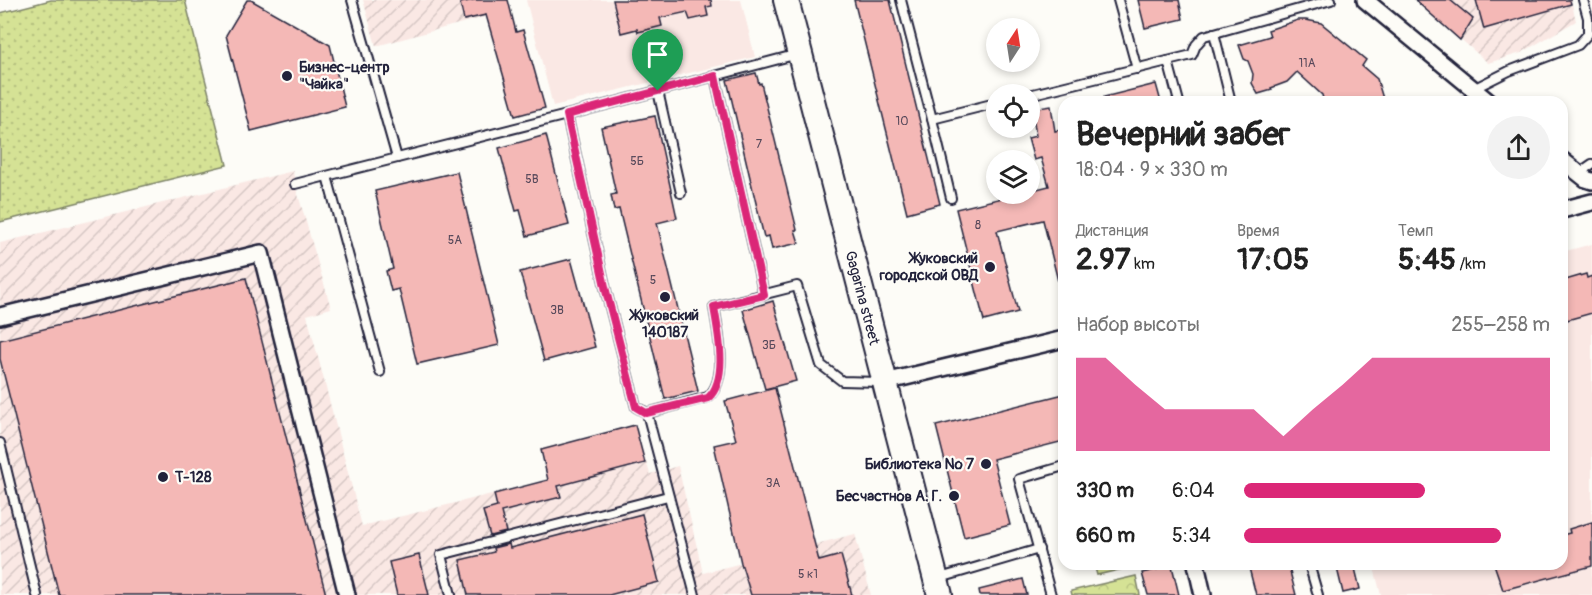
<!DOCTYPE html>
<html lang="ru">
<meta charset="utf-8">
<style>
body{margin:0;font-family:Pangolin,sans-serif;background:#f2f2f2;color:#222;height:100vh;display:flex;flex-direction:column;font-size:22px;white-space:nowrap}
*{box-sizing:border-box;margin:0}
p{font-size:20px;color:#767676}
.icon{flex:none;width:33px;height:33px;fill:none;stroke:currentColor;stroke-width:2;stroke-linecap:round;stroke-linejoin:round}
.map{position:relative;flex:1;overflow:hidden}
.sheet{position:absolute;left:1058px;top:96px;width:510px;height:474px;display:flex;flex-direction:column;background:#fff;border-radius:18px;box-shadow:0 3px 9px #0003}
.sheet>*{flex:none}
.needle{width:39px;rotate:12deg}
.fabs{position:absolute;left:986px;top:18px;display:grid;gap:12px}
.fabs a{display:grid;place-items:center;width:54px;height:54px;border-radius:50%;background:#fff;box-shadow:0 3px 9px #0003;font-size:30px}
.pin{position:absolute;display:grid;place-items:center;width:51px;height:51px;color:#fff;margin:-62px -26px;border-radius:50% 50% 50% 0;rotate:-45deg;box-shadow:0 0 6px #0007}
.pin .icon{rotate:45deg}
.round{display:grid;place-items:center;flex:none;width:63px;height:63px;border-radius:32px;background:#f2f2f2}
.head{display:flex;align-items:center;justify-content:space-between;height:102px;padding:0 18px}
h1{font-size:33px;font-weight:800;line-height:45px}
.stats{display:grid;grid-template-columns:repeat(3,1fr);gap:9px;height:102px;padding:6px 18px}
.stats div{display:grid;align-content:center}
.stats b{font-size:30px;font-weight:800}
.stats small{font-size:16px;font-weight:400}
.stats p{font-size:16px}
.chart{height:168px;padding:12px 18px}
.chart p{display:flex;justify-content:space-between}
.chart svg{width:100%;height:108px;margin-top:6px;fill:#db2777;opacity:.7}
ul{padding:0 18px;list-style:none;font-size:20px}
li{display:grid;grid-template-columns:96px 72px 1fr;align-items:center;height:45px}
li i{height:15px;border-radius:8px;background:#db2777}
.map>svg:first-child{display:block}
.built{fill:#fae8e4}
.industrial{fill:url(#industrial-furrows)}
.grass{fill:url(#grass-dots);stroke:#7c8268;stroke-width:1.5}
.forest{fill:url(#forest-crowns);stroke:#7c8268;stroke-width:1.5}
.pitch{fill:#d5e295;stroke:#7c8268;stroke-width:1.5}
.building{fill:#f4b8b6;stroke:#22223b;stroke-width:1.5}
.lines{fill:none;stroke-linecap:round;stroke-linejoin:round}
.lane-casing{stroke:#22223b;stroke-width:12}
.street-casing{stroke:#22223b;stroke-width:20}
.primary-casing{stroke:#22223b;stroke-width:28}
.lane{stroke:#fdfcf7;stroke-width:8}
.street{stroke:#fdfcf7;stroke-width:15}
.primary{stroke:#fdfcf7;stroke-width:24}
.route-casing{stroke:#fff;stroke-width:12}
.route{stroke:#db2777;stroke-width:8}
.poi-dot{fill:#22223b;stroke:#fdfcf7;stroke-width:2}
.labels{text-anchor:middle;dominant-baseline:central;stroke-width:4.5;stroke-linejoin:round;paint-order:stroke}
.number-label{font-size:12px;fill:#56485a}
.poi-label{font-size:15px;font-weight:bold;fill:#22223b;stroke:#fdfcf7;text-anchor:end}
.street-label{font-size:15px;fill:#22223b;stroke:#fdfcf7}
</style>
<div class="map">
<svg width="1592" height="595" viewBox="0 0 1592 595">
<defs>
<pattern id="industrial-furrows" width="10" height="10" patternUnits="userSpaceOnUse" patternTransform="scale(1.5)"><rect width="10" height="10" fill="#fae8e4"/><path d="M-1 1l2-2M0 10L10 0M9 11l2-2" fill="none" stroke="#d6c7c4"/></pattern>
<pattern id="grass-dots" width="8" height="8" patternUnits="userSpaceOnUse" patternTransform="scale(1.5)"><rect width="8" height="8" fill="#d5e295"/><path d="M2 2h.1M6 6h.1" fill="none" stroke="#b7c281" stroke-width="1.8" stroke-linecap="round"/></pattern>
<pattern id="forest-crowns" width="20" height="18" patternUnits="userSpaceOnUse" patternTransform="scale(1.5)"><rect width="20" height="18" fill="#d5e295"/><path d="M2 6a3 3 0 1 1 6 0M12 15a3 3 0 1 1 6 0" fill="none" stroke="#b7c281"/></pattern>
</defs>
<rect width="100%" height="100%" fill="#fdfcf7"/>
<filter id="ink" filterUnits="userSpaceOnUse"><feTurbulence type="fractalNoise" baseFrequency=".0167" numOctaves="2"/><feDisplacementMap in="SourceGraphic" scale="12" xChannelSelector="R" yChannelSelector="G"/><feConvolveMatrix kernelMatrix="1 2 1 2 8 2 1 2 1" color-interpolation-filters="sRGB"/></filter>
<g filter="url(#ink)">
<g class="built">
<polygon points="526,0 741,0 755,57 553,106"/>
<polygon points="1592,244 1592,595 1381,595 1373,564 1562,564 1562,252"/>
</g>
<g class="industrial">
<polygon points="363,0 508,0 511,10 376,46"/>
<polygon points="1416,0 1571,0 1576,21 1521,53 1488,63"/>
<polygon points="293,171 295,184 331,308 307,315 362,526 549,480 540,449 635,426 650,474 678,466 703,573 855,534 871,595 0,595 0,243"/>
</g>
<polygon class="grass" points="51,0 185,0 227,165 0,222 0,13"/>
<polygon class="forest" points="1136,576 1140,595 1072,595 1071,591"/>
<polygon class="pitch" points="1094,564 1144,564 1097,575"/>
<g class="building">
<polygon points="247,0 251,0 330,45 345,107 251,131 226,35"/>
<polygon points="474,0 508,0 516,32 523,30 545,108 515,116 486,15 464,20 460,3"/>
<polygon points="613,0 711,0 712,6 706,7 708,16 690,20 687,12 660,18 662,26 638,32 637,29 621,33"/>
<polygon points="854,0 890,0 940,204 907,213"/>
<polygon points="1138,0 1179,0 1183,19 1145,28"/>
<polygon points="1415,0 1450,0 1473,19 1460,40"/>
<polygon points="1476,0 1570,0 1571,4 1484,29"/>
<polygon points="1298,20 1306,20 1321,23 1366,60 1362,66 1377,79 1384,102 1324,102 1322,95 1297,72 1287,82 1271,88 1272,90 1258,94 1252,83 1253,74 1248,61 1244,59 1239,45 1270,36 1268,30"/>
<polygon points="756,73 759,84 761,83 797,230 795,230 799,243 772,249 769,236 764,237 727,80"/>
<polygon points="1156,84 1161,102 1105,102 1104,97"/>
<polygon points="1051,106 1055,131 1064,129 1064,281 1058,281 1043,220 997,231 1018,312 984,321 956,209 1019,194 1029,194 1029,191 1049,186 1041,158 1034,160 1028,138 1036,136 1032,109"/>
<polygon points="655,116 677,218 657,223 698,391 665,399 619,209 614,210 611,195 616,194 601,127"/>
<polygon points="546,135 569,225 527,236 520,210 516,211 499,148"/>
<polygon points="457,172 499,345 417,364 399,289 391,291 386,271 393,269 375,191"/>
<polygon points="571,259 595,347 544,361 520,272"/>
<polygon points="1586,274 1587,278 1592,276 1592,313 1567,320 1562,302 1562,281"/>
<polygon points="246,278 326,595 59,595 0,359 0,340"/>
<polygon points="773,301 796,381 765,389 743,310"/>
<polygon points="775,388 819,561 841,555 852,595 751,595 741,563 714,445 736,440 725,401"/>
<polygon points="1064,394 1064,441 993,459 1010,525 964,537 936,426"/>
<polygon points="635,425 645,463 558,486 561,497 501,512 506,532 490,536 483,511 497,507 494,494 548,480 541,450"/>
<polygon points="642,514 659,582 609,595 468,595 460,560 494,552 493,548 509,544 510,548"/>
<polygon points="1592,522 1592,566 1503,590 1494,564 1562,564 1562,535 1570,533 1569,529"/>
<polygon points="419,555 429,595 397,595 389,562"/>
<polygon points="1248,564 1288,564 1296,595 1256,595"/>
<polygon points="1336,564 1354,564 1360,589 1343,593"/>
<polygon points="1172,566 1179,595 1148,595 1142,573"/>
<polygon points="1023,579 1027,595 980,595 979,590"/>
</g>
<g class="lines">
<g class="lane-casing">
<g id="lane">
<polyline points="352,0 397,158"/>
<polyline points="901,0 932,119 951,198"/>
<polyline points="1118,0 1137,69"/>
<polyline points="1214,33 1231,102"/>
<polyline points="1168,61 1179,102"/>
<polyline points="715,76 764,295"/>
<polyline points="1473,89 1509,71 1578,45 1588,34 1588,18 1583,0"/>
<polyline points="658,91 681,193"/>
<polyline points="1029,95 1192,55 1196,45 1204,36 1331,0"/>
<polyline points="1461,102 1481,96"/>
<polyline points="932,119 996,103"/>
<polyline points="1579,173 1592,164"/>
<polyline points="327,176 380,372"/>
<polyline points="295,184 567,115"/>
<path d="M647,413L708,397C729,379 718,331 714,307L797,286L821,365L842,381L880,382"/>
<polyline points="0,443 37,595"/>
<polyline points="1309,564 1318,595"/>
<polyline points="940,578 1039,549"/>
<polyline points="451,595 441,555 668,496"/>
<polyline points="695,595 647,413 636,407 606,291 567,115 798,54"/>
<polyline points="1051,595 1019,479 1064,466"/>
</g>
</g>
<g class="street-casing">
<g id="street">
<polyline points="1365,0 1489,102"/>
<polyline points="1562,160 1586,179 1592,181"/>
<polyline points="1562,210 1592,202"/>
<polyline points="0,316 261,253 347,595"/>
<polyline points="885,382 1064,339"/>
<polyline points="1196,564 1203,595"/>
</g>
</g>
<g class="primary-casing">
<polyline id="primary" points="786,0 940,595"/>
</g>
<use href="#lane" class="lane"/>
<use href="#street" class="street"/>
<use href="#primary" class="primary"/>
</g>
</g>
<g class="lines" filter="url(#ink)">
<g class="route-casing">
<path id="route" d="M715,76L764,295L714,307C718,332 729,379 708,398L646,413L636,407L606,291L567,115Z"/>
</g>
<use href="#route" class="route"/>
</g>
<g class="poi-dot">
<circle cx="287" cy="76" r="6"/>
<circle cx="990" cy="267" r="6"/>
<circle cx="665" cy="297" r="6"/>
<circle cx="986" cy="464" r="6"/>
<circle cx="163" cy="477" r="6"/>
<circle cx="954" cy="496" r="6"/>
</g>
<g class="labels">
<g class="number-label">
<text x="1307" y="63">11А</text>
<text x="902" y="121">10</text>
<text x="759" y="144">7</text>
<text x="637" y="161">5Б</text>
<text x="532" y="179">5В</text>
<text x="978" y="225">8</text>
<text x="455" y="240">5А</text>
<text x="653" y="280">5</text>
<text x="557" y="310">3В</text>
<text x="769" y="345">3Б</text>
<text x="773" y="483">3А</text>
<text x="808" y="574">5 к1</text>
</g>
<g class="poi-label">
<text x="299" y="67" text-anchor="start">Бизнес-центр<tspan x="299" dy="17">"Чайка"</tspan></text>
<text x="978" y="258">Жуковский<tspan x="978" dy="17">городской ОВД</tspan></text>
<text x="665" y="315" text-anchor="middle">Жуковский<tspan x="665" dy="17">140187</tspan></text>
<text x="974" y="464">Библиотека № 7</text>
<text x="175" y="477" text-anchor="start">Т-128</text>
<text x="942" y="496">Бесчастнов А. Г.</text>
</g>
<g class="street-label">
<text transform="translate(862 298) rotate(75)">Gagarina street</text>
</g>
</g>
</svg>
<div class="fabs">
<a><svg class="needle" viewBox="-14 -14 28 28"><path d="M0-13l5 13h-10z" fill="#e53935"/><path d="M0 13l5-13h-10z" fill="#767676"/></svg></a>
<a><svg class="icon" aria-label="locate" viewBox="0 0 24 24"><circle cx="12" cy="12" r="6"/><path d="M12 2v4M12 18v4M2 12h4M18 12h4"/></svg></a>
<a><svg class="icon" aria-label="layers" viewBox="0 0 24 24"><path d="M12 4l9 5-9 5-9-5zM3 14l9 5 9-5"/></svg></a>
</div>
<div class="pin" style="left:658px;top:91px;background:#1e9e55"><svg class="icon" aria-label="arrive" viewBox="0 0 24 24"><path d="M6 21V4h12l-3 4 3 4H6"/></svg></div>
<section class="sheet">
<div class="head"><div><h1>Вечерний забег</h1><p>18:04 · 9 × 330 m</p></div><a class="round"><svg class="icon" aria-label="share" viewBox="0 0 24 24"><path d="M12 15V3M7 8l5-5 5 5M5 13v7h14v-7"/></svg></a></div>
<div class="stats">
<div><p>Дистанция</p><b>2.97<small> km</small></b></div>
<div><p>Время</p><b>17:05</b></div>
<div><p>Темп</p><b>5:45<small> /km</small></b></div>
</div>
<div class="chart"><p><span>Набор высоты</span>255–258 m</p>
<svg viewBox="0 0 160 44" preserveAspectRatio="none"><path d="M0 44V6L10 6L20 17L30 27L40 27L50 27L60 27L70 38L80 27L90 17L100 6L110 6L120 6L130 6L140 6L150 6L160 6V44z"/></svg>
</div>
<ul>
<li><b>330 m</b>6:04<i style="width:59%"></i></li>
<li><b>660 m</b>5:34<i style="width:84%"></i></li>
</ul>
</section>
</div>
